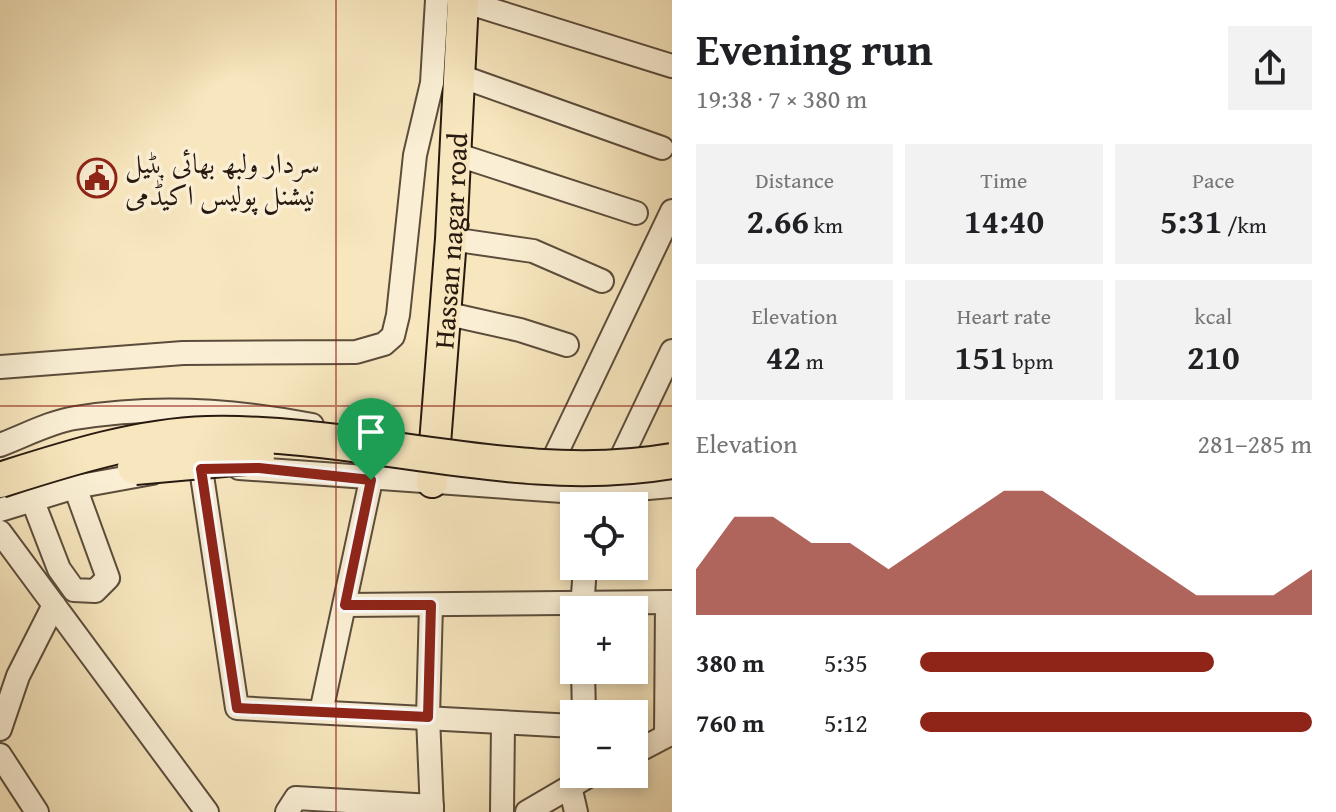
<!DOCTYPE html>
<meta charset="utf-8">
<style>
body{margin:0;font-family:"Gentium Book Plus",Amiri,serif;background:#f2f2f2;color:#202124;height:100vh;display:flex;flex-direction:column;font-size:30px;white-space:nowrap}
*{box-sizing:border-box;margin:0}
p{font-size:26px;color:#757577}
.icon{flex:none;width:44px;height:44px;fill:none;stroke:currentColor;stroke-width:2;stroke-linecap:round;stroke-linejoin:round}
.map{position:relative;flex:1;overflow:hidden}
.panel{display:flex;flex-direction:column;background:#fff;width:664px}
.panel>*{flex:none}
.tools{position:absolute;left:560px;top:492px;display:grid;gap:16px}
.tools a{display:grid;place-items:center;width:88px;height:88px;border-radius:0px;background:#fff;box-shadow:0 4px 12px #0003;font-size:40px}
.pin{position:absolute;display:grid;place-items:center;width:68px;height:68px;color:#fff;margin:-82px -34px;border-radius:50% 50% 50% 0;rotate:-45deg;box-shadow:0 0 8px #0007}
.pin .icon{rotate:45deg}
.round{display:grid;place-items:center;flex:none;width:84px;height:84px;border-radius:0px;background:#f2f2f2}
.overview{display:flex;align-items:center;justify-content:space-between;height:136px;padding:0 24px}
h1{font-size:44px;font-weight:700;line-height:60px}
.metrics{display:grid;grid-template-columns:repeat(3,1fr);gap:12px;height:136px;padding:8px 24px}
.metrics div{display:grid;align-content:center;border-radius:0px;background:#f2f2f2;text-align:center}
.metrics b{font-size:34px;font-weight:700}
.metrics small{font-size:22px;font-weight:400}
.metrics p{font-size:22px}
.chart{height:224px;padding:16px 24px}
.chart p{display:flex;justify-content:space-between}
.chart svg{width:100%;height:144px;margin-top:8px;fill:#8f2418;opacity:.7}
ul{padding:0 24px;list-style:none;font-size:26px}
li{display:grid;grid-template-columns:128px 96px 1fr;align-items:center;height:60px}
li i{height:20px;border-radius:10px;background:#8f2418}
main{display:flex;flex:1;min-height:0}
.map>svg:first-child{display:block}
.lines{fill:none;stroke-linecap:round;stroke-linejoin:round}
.minor-casing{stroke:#5b4c3b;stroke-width:26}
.major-casing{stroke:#27190f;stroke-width:34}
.minor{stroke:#faefd5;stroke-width:22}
.major{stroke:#f7e6be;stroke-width:30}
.highway-bridge-casing{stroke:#27190f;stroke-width:38;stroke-linecap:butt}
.highway-bridge{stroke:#f7e6be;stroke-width:34}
.route-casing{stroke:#fff;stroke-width:16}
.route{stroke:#8f2418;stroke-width:10}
.grid{fill:none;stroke:#8f2418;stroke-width:2;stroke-opacity:0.55}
.labels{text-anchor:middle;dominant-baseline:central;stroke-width:7;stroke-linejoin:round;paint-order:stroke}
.poi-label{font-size:28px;fill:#27190f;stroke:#faefd5;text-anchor:start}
.street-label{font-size:28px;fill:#27190f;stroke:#faefd5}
</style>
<main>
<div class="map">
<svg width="672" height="812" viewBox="0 0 672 812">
<rect width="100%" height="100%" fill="#f7e6be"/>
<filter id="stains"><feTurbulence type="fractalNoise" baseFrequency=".0025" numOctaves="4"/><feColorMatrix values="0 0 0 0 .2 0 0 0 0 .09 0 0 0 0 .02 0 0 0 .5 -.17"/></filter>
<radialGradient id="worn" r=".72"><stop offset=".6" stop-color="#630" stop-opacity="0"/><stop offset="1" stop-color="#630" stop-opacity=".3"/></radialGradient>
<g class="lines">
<g class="minor-casing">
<g id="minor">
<polyline points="463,1 672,66"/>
<polyline points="460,76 662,148"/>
<polyline points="455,154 636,213"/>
<polyline points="451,239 533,251 602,281"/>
<polyline points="444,313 520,330 567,345"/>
<polyline points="0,367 183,353 356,352 384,344 393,336 398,315 415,155 432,83 437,0"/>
<path d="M0,445C24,436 50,422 75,418C153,405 235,410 312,425"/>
<polyline points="554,458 672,211"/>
<polyline points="621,458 672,351"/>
<polyline points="239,468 591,493 672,486"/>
<polyline points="201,469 237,708 574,726"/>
<polyline points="32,499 59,569 74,590 95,591 108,578 75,487"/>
<polyline points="0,510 75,487 152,473"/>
<polyline points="0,532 207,812"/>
<polyline points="345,605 672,602"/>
<polyline points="431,605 428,717 432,812"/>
<polyline points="582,610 585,566"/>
<polyline points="583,670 584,714"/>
<polyline points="321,712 371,480"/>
<polyline points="0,729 18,676 54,605"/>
<polyline points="666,736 667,602"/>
<polyline points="634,753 672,733"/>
<polyline points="0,755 37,812"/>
<polyline points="570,786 576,812"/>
<polyline points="287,812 296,798 432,806"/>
<polyline points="502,812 503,724"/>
<polyline points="527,812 592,774"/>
</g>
</g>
<g class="major-casing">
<g id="major">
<path id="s1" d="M432,482L451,239L463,0"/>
</g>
</g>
<use href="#minor" class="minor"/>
<use href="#major" class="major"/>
<g class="highway-bridge-casing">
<g id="highway-bridge">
<polyline points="135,467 257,456"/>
<path d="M0,480C66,459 137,436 207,434C362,430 517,488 672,461"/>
</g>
</g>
<use href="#highway-bridge" class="highway-bridge"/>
</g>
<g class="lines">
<g class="route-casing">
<polygon id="route" points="259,468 371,480 345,605 431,605 428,717 237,708 201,469"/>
</g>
<use href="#route" class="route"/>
</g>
<path class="grid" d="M336,0V812M0,406H672"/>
<defs>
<g id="civic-ring" transform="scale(2)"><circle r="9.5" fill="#faefd5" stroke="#8f2418" stroke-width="1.5"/><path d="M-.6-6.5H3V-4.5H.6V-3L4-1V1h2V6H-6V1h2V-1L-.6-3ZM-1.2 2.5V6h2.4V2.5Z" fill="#8f2418"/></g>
</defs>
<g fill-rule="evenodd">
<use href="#civic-ring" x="97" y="178"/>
</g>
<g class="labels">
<g class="poi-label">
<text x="125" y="162">سردار ولبھ بھائی پٹیل<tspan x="125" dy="32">نیشنل پولیس اکیڈمی</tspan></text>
</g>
<g class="street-label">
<text stroke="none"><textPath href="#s1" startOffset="242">Hassan nagar road</textPath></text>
</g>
</g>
<rect width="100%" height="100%" filter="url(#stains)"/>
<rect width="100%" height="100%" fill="url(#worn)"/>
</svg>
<div class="tools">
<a><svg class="icon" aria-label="locate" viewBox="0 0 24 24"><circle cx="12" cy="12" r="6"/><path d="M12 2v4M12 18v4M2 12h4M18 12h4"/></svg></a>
<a>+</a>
<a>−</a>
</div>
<div class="pin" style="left:371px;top:480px;background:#1e9e55"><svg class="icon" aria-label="arrive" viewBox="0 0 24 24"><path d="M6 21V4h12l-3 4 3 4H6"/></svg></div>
</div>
<section class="panel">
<div class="overview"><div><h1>Evening run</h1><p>19:38 · 7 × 380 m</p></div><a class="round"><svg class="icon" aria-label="share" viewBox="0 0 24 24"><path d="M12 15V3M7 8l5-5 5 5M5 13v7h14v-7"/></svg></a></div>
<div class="metrics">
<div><p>Distance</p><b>2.66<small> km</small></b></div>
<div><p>Time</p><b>14:40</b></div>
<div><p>Pace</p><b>5:31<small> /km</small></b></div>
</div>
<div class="metrics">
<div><p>Elevation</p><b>42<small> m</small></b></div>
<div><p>Heart rate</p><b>151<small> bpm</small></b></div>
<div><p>kcal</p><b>210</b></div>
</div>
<div class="chart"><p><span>Elevation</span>281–285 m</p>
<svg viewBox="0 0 160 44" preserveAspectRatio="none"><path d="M0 44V30L10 14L20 14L30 22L40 22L50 30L60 22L70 14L80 6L90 6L100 14L110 22L120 30L130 38L140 38L150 38L160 30V44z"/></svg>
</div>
<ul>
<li><b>380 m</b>5:35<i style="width:75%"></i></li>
<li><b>760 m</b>5:12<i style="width:100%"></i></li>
</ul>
</section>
</main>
